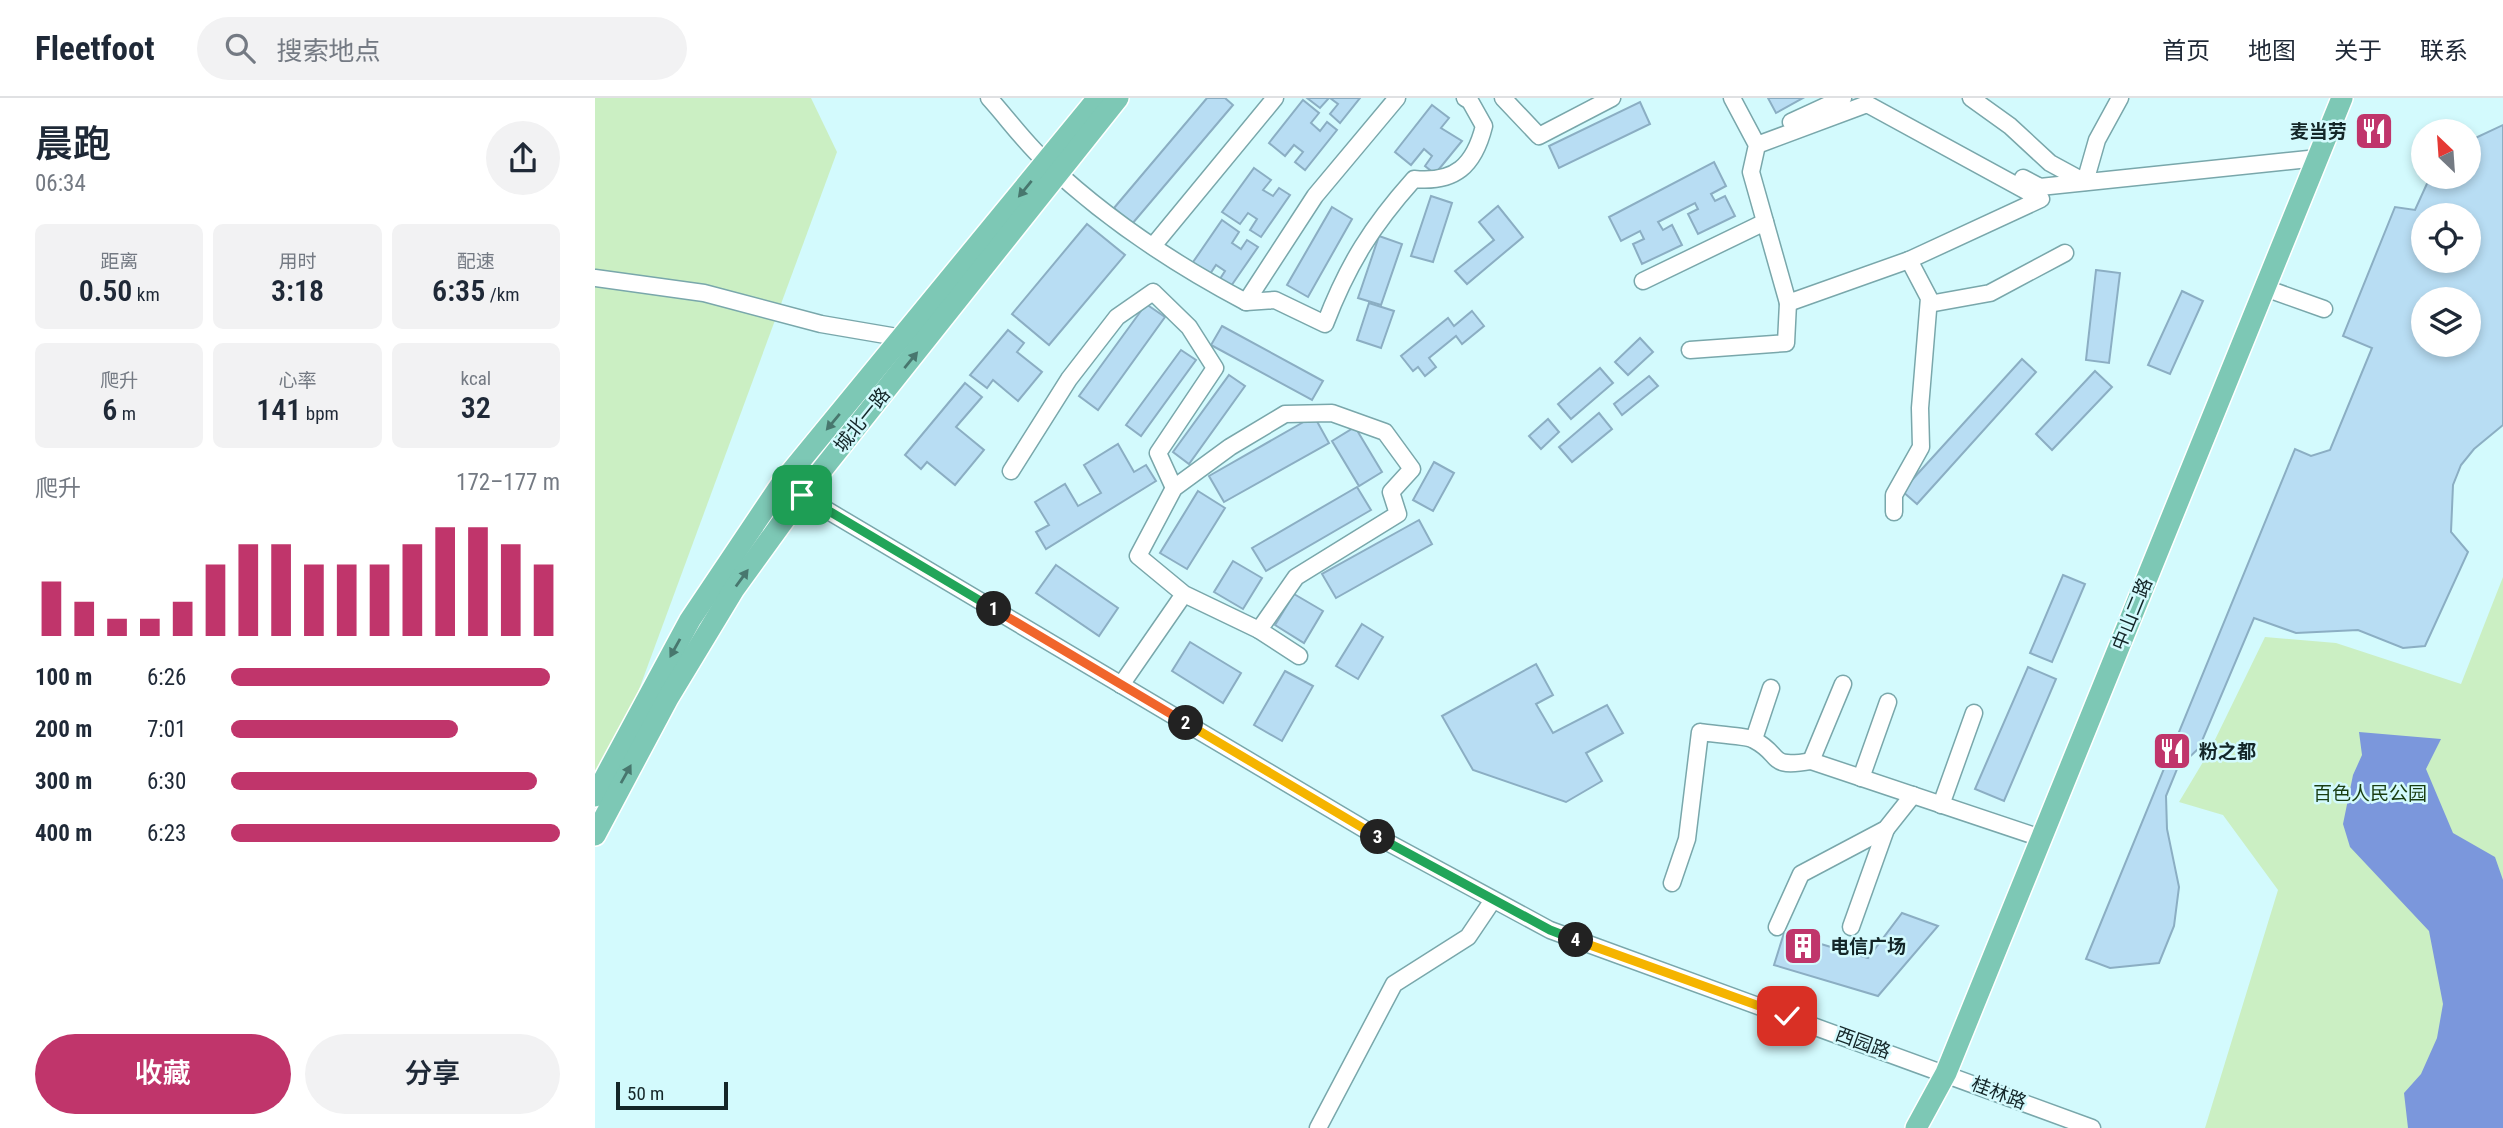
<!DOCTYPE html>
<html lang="zh">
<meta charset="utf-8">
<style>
body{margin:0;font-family:"Roboto Condensed","Noto Sans SC",sans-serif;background:#f2f2f3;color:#1f2937;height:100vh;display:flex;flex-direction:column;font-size:26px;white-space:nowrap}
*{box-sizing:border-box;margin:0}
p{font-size:23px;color:#747a83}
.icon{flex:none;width:38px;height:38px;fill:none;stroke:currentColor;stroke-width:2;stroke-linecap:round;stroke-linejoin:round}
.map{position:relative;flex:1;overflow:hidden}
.details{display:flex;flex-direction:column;background:#fff;width:595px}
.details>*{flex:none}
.needle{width:46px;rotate:335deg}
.controls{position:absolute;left:1816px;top:21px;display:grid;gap:14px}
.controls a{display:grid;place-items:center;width:70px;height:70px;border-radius:50%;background:#fff;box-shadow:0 4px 10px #0003;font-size:35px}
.scale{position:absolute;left:21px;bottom:18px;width:112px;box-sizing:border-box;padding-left:7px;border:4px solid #142628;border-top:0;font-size:19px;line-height:24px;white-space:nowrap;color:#142628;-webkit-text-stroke:5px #d3fafd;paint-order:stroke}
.pin{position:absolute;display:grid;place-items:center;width:60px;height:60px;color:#fff;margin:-30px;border-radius:14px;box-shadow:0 4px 10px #0006}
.km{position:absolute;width:35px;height:35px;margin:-18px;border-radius:50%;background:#222;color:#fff;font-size:19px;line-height:35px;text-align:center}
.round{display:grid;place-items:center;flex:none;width:74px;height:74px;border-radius:37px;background:#f2f2f3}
.head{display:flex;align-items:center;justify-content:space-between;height:119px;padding:0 35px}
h1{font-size:38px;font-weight:600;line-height:52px}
.figures{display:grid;grid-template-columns:repeat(3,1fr);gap:10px;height:119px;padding:7px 35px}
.figures div{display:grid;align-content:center;border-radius:10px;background:#f2f2f3;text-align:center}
.figures b{font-size:30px;font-weight:600}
.figures small{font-size:19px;font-weight:400}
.figures p{font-size:19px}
.chart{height:196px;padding:14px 35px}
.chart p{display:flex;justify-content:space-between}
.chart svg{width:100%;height:126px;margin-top:7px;stroke:#c0356b;stroke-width:6}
.cta{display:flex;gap:14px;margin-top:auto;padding:14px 35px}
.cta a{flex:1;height:80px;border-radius:42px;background:#c0356b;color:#fff;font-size:28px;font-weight:600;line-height:80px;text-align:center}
.cta a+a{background:#f2f2f3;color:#1f2937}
ul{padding:0 35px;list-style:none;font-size:23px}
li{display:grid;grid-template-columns:112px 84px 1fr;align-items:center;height:52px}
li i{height:18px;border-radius:9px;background:#c0356b}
header{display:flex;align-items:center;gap:42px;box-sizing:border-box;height:98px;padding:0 35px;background:#fff;border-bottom:2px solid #e0e1e3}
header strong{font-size:33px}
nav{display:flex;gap:38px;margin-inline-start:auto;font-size:24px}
.search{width:490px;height:63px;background:#f2f2f3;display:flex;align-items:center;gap:18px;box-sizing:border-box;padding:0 24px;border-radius:38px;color:#747a83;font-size:26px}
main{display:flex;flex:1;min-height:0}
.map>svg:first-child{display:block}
.green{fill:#cbefc3}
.water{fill:#7b97dc}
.building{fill:#b8ddf3;stroke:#8baec3;stroke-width:2;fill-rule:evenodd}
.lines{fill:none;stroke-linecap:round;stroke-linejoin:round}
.minor-casing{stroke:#79a7ab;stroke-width:19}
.major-casing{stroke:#fff;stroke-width:24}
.minor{stroke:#fff;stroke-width:16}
.major{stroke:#7dc8b5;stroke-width:21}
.oneway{fill:#48776e}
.split-1-casing{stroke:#fff;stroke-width:14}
.split-2-casing{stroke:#fff;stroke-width:14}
.split-3-casing{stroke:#fff;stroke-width:14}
.split-4-casing{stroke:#fff;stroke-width:14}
.split-5-casing{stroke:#fff;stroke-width:14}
.split-1{stroke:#22a559;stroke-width:9}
.split-2{stroke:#f0652b;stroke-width:9}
.split-3{stroke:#f5b400;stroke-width:9}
.split-4{stroke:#22a559;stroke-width:9}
.split-5{stroke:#f5b400;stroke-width:9}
.labels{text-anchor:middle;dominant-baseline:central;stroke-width:5;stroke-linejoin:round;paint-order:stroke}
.poi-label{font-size:19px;font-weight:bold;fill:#142628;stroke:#d3fafd;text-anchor:start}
.street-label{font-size:19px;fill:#142628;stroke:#d3fafd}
.park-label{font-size:19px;fill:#193d11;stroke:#d3fafd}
</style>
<header>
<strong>Fleetfoot</strong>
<div class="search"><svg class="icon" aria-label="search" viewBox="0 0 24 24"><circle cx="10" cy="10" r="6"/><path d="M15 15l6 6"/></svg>搜索地点</div>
<nav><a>首页</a><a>地图</a><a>关于</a><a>联系</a></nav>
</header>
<main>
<section class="details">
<div class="head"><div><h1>晨跑</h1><p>06:34</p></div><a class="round"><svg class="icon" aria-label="share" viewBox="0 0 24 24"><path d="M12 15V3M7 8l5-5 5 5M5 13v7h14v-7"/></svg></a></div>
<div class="figures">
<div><p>距离</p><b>0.50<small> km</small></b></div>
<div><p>用时</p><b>3:18</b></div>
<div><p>配速</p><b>6:35<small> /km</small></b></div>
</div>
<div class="figures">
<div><p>爬升</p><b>6<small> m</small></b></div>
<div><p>心率</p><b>141<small> bpm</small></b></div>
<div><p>kcal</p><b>32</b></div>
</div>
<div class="chart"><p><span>爬升</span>172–177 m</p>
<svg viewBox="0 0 160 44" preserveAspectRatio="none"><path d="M5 44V25M15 44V32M25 44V38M35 44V38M45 44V32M55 44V19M65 44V12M75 44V12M85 44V19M95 44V19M105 44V19M115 44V12M125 44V6M135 44V6M145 44V12M155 44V19"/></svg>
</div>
<ul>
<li><b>100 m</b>6:26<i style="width:97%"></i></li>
<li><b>200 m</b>7:01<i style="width:69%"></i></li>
<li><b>300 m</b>6:30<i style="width:93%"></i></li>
<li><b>400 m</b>6:23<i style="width:100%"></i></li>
</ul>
<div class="cta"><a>收藏</a><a>分享</a></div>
</section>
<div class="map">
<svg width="1908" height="1030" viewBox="0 0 1908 1030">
<rect width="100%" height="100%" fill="#d3fafd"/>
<g class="green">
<polygon points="0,0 216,0 242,54 0,711"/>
<polygon points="1908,479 1908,1030 1610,1030 1683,792 1628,717 1584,704 1614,654 1670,539 1741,545 1866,586"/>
</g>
<polygon class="water" points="1764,634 1846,641 1831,671 1858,735 1900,759 1908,782 1908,1030 1813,1030 1809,995 1826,976 1842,940 1848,906 1834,833 1755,749 1748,726 1758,677 1767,657"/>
<g class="building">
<polygon points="612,0 630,0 638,7 537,126 519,110"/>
<polygon points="712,0 734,0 725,10"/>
<polygon points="735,0 765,0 745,25 735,16 743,6"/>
<polygon points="1173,0 1208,0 1181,15"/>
<polygon points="708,2 724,15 716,25 725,33 732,24 742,32 710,72 700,64 708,54 699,47 690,58 674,45"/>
<polygon points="1045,4 1055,26 964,70 954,48"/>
<polygon points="837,7 854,20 846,30 867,43 840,76 830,68 837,58 829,51 816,67 800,54"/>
<path d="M1908,27V327L1879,351L1866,367L1858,387L1856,434L1873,454L1830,548L1808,550L1763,532L1701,535L1659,520L1604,650L1582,671L1571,698L1572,731L1584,789L1579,828L1564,865L1515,870L1491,861L1700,351L1716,358L1735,352L1777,250L1748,238L1800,109L1820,112L1835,79H1874V43ZM1829,117H1874V163H1829ZM1829,201H1874V247H1829Z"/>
<polygon points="1119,64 1131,88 1116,96 1120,103 1130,98 1140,118 1103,136 1093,116 1103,111 1100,105 1063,124 1068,132 1077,127 1087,147 1047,166 1038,146 1049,141 1045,133 1026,143 1014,119"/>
<polygon points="659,70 676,82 668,92 678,98 684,90 695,97 666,139 655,132 662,121 653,115 645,126 627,114"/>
<polygon points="836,98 857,105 838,164 816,158"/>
<polygon points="903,108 928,139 872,186 860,173 899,142 884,124"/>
<polygon points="737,109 757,121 713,199 692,187"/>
<polygon points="627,122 644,134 637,145 646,151 652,142 663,149 634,191 623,184 630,173 621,167 613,179 596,167"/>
<polygon points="492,126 530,157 454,247 417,216"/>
<polygon points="784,138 807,146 786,207 763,200"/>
<polygon points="1501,172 1525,175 1514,265 1491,262"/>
<polygon points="1587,193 1608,203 1575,276 1553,267"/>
<polygon points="774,205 799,213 786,250 762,242"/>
<polygon points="551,206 570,219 503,312 484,298"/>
<polygon points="877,213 889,228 867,246 861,238 834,260 841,269 830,278 823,269 818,273 806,258 853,220 859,228"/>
<polygon points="627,228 728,283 717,302 616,247"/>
<polygon points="413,232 429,245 422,254 447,274 423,303 398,282 392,290 375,277"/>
<polygon points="1045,240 1058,254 1033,277 1020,264"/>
<polygon points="586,252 601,262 546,338 531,327"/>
<polygon points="1427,261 1441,274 1322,406 1307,393"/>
<polygon points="1005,270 1018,285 976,321 963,306"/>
<polygon points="1500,273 1517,289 1457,352 1441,336"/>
<polygon points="634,277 650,288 594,366 578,354"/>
<polygon points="1054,278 1063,288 1027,317 1019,306"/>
<polygon points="370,285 387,299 361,329 389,352 360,387 332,364 326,371 310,357"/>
<polygon points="1004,315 1017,331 977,364 964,349"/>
<polygon points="719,318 734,345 629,404 614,378"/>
<polygon points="953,321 964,334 946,351 934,338"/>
<polygon points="760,329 787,374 764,388 737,343"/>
<polygon points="523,346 539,374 551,367 561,383 451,451 441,434 454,427 440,404 470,386 483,408 506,395 489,367"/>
<polygon points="839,364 859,375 838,413 818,402"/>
<polygon points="762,389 776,412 671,473 657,450"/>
<polygon points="603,393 630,410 592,471 565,455"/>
<polygon points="824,422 837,446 741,500 727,476"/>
<polygon points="638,463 667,480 648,511 619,494"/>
<polygon points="461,467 523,510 504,538 441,495"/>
<polygon points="1468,477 1490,486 1457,564 1435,555"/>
<polygon points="699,496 728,513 709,545 680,527"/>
<polygon points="767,526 788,539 763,581 741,568"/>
<polygon points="595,544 646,575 628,605 577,573"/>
<polygon points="941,566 958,597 941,606 958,635 1012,607 1028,635 991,655 1007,683 971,704 878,672 847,618"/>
<polygon points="1433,569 1461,581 1409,703 1380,691"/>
<polygon points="690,573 718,588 687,643 659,627"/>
<polygon points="1307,815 1343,828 1283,898 1179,867 1189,835 1273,860"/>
</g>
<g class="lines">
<g class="minor-casing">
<g id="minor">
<path d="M394,0C413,21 430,45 451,64C510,120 579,166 651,204L720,98L802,0"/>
<polyline points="908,0 944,38 1017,0"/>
<polyline points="1137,0 1162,47 1156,74 1193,205 1314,162 1446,101 1272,6 1162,47"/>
<polyline points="1376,0 1415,28 1455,65 1490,84 1502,42 1525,0"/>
<polyline points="1196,24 1248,0"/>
<polyline points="1428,80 1445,89 1723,60"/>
<polyline points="558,148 680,0"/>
<polyline points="0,180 109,195 226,226 308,240"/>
<polyline points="1048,183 1170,124"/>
<polyline points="1670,190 1729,211"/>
<path d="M651,204L680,202L730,226C753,166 777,128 819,81C860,85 879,68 889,28L875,3L870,0"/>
<polyline points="1334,206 1395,195 1470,155"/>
<polyline points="1095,252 1191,245 1193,205"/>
<polyline points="416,373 474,281 522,219 558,194 594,229 620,270 563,355 579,390"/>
<polyline points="198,392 781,738 955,832 1497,1030"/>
<polyline points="1299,414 1299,397 1326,349 1325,310 1334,200 1314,162"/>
<polyline points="664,532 704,558"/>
<polyline points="526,587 589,496 664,532 701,479 803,416 796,394 817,371 790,334 737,315 690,316 635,349 579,390 543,458 589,496"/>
<polyline points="1159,641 1176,590"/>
<polyline points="1216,663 1248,586"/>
<polyline points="1266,680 1293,604"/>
<polyline points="1346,707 1379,615"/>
<path d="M1077,785L1092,741L1105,634C1116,636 1153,638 1159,642C1188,657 1172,671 1216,663L1446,740"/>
<polyline points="1182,829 1206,776 1291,731 1318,697"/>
<polyline points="1256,829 1291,731"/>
<polyline points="723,1030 799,886 873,839 898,802"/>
</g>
</g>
<g class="major-casing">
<g id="major">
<polyline points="0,698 95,522 187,385 503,0"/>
<polyline points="0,737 73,600 139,491 207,397 523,0"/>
<polyline points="1321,1030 1351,975 1747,0"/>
</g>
</g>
<use href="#minor" class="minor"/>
<use href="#major" class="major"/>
</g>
<defs><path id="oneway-solid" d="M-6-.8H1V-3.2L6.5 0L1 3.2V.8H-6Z" transform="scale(1.75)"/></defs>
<g class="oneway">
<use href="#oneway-solid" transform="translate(430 91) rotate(129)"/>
<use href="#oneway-solid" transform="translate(316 262) rotate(-51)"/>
<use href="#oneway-solid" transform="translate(238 324) rotate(130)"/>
<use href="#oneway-solid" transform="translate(147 480) rotate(-54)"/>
<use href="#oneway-solid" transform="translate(80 550) rotate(119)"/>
<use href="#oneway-solid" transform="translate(31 676) rotate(-61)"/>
</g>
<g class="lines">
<g class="split-1-casing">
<polyline id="split-1" points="207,397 399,511"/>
</g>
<g class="split-2-casing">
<polyline id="split-2" points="399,511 591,625"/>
</g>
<g class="split-3-casing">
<polyline id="split-3" points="591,625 783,739"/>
</g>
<g class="split-4-casing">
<polyline id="split-4" points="783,739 955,832 981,842"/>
</g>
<g class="split-5-casing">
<polyline id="split-5" points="981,842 1192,918"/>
</g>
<use href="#split-1" class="split-1"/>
<use href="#split-2" class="split-2"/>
<use href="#split-3" class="split-3"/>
<use href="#split-4" class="split-4"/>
<use href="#split-5" class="split-5"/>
</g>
<defs>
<g id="restaurant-square" transform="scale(2.0125)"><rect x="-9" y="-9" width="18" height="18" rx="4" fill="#c0356b" stroke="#d3fafd"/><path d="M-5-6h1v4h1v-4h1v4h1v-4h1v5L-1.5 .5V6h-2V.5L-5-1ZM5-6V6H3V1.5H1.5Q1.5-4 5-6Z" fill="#fff"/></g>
<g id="building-square" transform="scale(2.0125)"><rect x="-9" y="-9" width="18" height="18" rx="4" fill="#c0356b" stroke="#d3fafd"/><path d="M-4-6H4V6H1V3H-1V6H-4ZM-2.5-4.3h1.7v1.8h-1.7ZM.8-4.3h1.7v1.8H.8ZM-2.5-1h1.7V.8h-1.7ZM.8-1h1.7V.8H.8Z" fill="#fff"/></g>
</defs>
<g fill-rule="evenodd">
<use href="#restaurant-square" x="1779" y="33"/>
<use href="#restaurant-square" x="1577" y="653"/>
<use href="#building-square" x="1208" y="848"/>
</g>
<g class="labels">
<g class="poi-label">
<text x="1752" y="33" text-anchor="end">麦当劳</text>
<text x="1604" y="653">粉之都</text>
<text x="1235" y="848">电信广场</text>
</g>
<g class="street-label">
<text transform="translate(267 322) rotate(-51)">城北一路</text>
<text transform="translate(1537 516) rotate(-68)">中山二路</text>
<text transform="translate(1268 945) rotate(20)">西园路</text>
<text transform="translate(1404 995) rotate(21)">桂林路</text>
</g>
<g class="park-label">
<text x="1775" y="695">百色人民公园</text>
</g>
</g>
</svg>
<div class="controls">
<a><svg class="needle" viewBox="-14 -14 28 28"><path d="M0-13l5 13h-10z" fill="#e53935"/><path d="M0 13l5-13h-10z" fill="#747a83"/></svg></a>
<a><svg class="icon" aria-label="locate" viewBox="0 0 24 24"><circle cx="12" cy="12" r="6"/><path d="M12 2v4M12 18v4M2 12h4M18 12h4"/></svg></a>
<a><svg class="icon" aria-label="layers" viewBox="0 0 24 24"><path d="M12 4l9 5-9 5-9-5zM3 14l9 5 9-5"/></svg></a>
</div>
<div class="scale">50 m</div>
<div class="pin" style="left:207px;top:397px;background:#1e9e55"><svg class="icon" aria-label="arrive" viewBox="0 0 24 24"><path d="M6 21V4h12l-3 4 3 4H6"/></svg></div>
<div class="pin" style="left:1192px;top:918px;background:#d93025"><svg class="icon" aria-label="check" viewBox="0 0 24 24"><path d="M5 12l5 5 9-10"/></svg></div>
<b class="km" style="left:399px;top:511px">1</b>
<b class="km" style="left:591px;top:625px">2</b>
<b class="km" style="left:783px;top:739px">3</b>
<b class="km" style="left:981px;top:842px">4</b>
</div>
</main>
